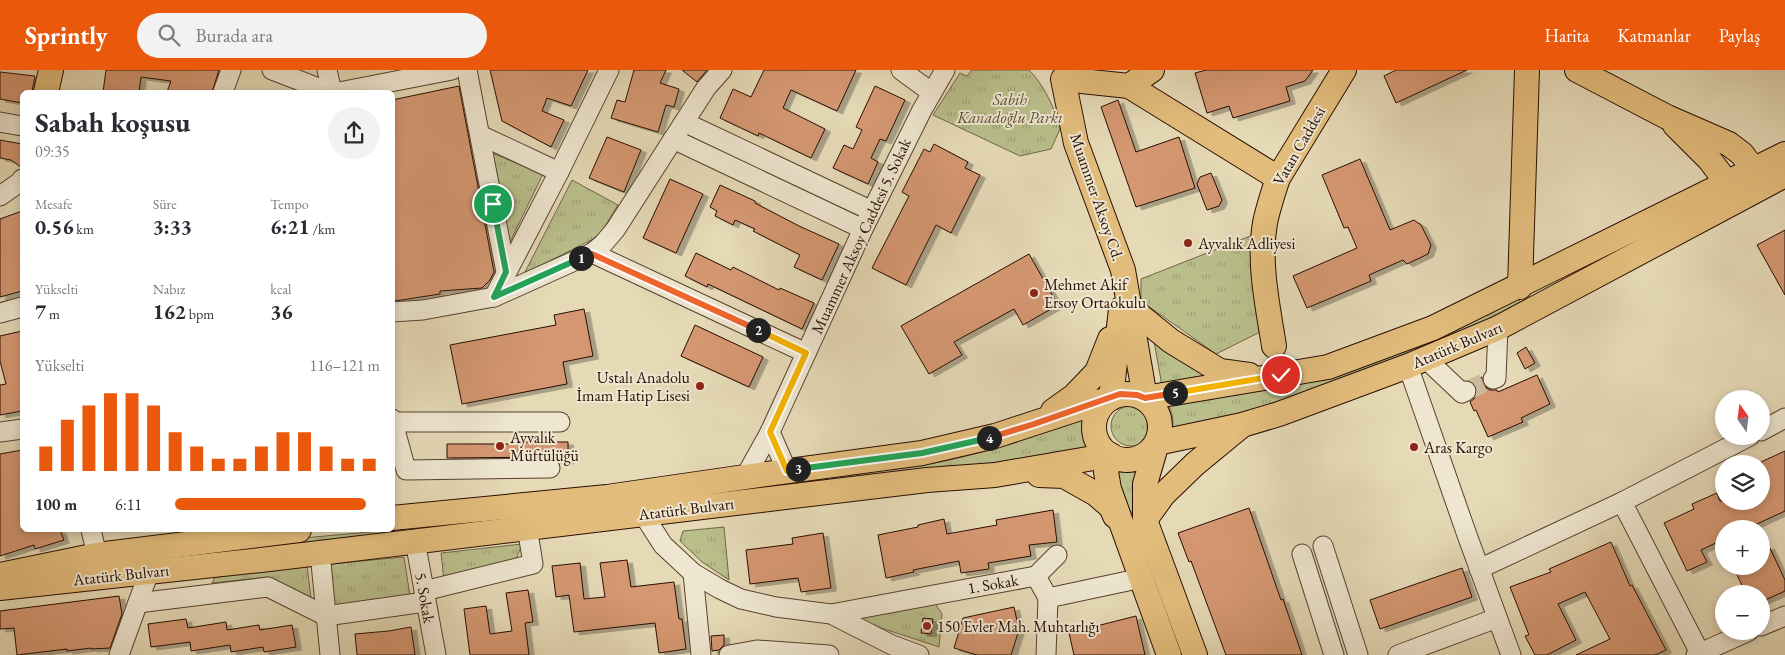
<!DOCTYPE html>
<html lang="tr">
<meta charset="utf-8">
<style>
body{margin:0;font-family:"EB Garamond",serif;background:#f2f2f3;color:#2b2b33;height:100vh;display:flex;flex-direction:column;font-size:19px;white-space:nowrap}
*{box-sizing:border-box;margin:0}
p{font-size:16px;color:#7c7c81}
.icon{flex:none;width:28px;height:28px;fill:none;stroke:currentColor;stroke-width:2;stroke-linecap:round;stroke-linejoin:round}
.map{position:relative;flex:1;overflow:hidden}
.details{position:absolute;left:20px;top:20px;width:375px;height:442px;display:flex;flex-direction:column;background:#fff;border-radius:8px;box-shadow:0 2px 8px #0003}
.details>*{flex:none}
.needle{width:32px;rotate:346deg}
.fabs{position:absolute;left:1715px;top:320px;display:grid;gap:10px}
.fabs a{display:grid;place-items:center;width:55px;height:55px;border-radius:50%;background:#fff;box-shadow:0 2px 8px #0003;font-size:25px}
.pin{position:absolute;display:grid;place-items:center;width:42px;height:42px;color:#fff;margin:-21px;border:2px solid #fff;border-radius:50%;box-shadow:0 1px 5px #0007}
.km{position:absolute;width:25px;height:25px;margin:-12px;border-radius:50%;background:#222;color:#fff;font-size:14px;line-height:25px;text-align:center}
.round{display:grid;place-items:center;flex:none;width:52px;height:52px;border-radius:26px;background:#f2f2f3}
.headline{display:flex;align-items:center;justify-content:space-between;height:85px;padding:0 15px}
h1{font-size:28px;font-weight:700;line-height:38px}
.stats{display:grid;grid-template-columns:repeat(3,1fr);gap:8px;height:85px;padding:5px 15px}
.stats div{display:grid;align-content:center}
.stats b{font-size:21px;font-weight:700}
.stats small{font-size:14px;font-weight:400}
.stats p{font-size:14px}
.chart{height:140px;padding:10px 15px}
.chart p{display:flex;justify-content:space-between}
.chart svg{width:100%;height:90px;margin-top:5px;stroke:#ea580c;stroke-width:6}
ul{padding:0 15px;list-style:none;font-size:16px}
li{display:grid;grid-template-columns:80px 60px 1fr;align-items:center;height:38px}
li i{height:12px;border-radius:6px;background:#ea580c}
header{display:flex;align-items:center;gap:30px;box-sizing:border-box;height:70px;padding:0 25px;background:#ea580c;color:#fff}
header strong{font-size:24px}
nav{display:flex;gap:28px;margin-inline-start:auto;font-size:18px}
.search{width:350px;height:45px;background:#f2f2f3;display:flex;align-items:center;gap:12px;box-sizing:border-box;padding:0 18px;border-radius:28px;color:#7c7c81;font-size:19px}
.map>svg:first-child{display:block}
.grass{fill:url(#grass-tufts);stroke:#706646}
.building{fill:#d49771;stroke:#280d02;filter:url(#shadow)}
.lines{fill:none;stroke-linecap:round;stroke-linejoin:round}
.minor-tunnel{stroke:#c9ba9b;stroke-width:19;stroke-dasharray:19 9;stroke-linecap:butt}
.minor-casing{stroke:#57402f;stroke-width:21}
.major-casing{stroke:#280d02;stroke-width:26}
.minor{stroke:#eee6d0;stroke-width:19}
.major{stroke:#e2bc7b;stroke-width:24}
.split-1-casing{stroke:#fff;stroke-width:10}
.split-2-casing{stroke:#fff;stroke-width:10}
.split-3-casing{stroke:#fff;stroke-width:10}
.split-4-casing{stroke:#fff;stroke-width:10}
.split-5-casing{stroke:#fff;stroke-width:10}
.split-6-casing{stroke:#fff;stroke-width:10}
.split-1{stroke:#22a559;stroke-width:6}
.split-2{stroke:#f0652b;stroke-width:6}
.split-3{stroke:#f5b400;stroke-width:6}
.split-4{stroke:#22a559;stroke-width:6}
.split-5{stroke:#f0652b;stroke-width:6}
.split-6{stroke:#f5b400;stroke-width:6}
.poi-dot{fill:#8f2418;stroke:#eee6d0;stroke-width:2}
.labels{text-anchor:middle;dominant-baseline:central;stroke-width:4;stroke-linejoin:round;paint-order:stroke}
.park-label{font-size:16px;font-style:italic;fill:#5b4b32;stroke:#eee6d0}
.street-label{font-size:16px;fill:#280d02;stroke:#eee6d0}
.poi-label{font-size:16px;fill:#280d02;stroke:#eee6d0;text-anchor:start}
</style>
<header>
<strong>Sprintly</strong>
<div class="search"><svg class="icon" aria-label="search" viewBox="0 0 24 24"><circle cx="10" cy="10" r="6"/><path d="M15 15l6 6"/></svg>Burada ara</div>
<nav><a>Harita</a><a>Katmanlar</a><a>Paylaş</a></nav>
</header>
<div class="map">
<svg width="1785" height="585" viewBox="0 0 1785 585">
<defs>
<pattern id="grass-tufts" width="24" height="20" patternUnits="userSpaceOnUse" patternTransform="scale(1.25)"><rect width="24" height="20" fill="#b9be8b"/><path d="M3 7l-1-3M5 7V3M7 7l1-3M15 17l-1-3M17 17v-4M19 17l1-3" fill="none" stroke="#9fa276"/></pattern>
<filter id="shadow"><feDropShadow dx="5.5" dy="3" stdDeviation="0" flood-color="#0004"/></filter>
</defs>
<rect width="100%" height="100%" fill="#e5d9b6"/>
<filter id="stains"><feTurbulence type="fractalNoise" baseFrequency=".004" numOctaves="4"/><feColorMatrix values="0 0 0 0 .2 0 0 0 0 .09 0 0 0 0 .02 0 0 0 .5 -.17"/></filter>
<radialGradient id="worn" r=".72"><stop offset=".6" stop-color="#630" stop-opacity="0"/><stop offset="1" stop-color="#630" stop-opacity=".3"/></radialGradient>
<g class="grass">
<path d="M972,0H1029C1045,16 1053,37 1061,57L1051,79L1020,86L933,45L960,3L967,6Z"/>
<polygon points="492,83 543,104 508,176"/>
<polygon points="572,110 618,135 599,166 524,204"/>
<polygon points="1253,165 1260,262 1216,284 1141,231 1141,209"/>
<path d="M1518,229L1524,235L1418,284L1302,325L1171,365C1174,352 1174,343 1166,332L1301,314L1412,278Z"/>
<polygon points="1154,271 1215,309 1162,316"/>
<circle cx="1131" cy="356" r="20"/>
<path d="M1086,346L1084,359L1087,381L967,398L723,427L722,421L940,392C990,382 1038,364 1086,346Z"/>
<polygon points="1142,396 1151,499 1114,400"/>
<polygon points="713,422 715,426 303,473 303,468 392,460"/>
<polygon points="724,457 729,510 702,492 680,471 683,461"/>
<polygon points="522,474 515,492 444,511 441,483"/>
<polygon points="404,487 410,526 334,540 330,494"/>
<polygon points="307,495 311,528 268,507 212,513 217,503"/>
<polygon points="934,532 942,544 939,577 845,546"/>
</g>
<g class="building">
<polygon points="106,0 219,0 212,22 167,22 171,11 141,7 139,22 103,22"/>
<polygon points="490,0 588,0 571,36 547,28 542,41 564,50 551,77 502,51"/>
<polygon points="634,0 666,0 660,13 679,19 674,37 666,35 658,62 611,48 617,30 625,32"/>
<polygon points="682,0 707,0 697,12"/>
<polygon points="764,0 856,0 837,41 791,20 783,38 825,59 811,88 759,63 758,66 720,48 733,19 751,27"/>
<polygon points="1206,0 1313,0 1305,11 1286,17 1290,31 1233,48 1229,36 1207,43 1195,3"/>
<polygon points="1396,0 1467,0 1396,33 1384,6"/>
<polygon points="0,2 35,6 32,22 22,22 22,33 0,29"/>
<polygon points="459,16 494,202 490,210 482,218 440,221 440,224 395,231 392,216 392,30"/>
<polygon points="875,16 905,30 886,71 880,69 871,88 878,92 868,114 833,98 844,75 853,79 862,60 856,57"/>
<polygon points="1118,30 1136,82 1179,67 1195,118 1136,137 1101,37"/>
<polygon points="607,67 641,80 624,122 589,108"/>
<polygon points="0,70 22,74 22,98 11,90 0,88"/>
<polygon points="934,74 968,92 965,98 980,105 951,163 936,155 906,215 872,198 909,126 902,122 924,79 930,82"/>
<polygon points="1360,89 1390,160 1414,150 1421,155 1431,175 1428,184 1407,194 1403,190 1369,205 1371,211 1307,238 1293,206 1357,178 1348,157 1344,158 1322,105"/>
<polygon points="1211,103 1222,130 1219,136 1207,140 1197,114 1200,107"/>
<polygon points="670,109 703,124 676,183 643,168"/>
<polygon points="720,115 755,131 755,133 799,156 839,174 822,210 794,197 800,185 753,161 755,159 735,150 733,155 715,146 717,141 710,137"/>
<polygon points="22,141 22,221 0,227 0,149"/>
<polygon points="1785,160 1785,225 1757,175"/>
<polygon points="696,183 731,200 733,197 779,220 780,218 814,233 802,259 708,214 707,217 685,206"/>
<polygon points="1029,184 1058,235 1023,255 1014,239 954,272 962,285 929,304 901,256"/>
<polygon points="584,239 593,286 563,292 567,314 462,334 450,275 556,255 554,245"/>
<polygon points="695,255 763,287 749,317 681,286"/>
<polygon points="22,261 22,341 0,345 0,315 6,314 0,291 0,266"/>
<polygon points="1526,277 1535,293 1525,299 1517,283"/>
<polygon points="1537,305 1550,334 1521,348 1523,352 1488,367 1476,340 1474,341 1470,332 1475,328 1477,321 1476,316 1471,311 1482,307 1482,312 1485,317 1490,320 1497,320 1498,322"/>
<polygon points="514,372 568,372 568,391 558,391 550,387 447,388 447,374 514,374"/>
<polygon points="22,380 22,460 60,460 64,470 35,479 34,475 0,486 0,384"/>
<polygon points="1785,381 1785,441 1746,459 1724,459 1724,469 1701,480 1707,492 1687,501 1664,453 1694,439 1692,434 1717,423 1720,431 1761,431 1761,392"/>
<polygon points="1249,438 1281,530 1283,529 1302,585 1226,585 1191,491 1189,492 1178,463"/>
<polygon points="1053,440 1057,472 1029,475 1031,486 988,493 989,499 961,503 959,491 913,500 914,502 886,508 878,465 918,457 918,455 944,449 947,464 997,455 996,450"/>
<polygon points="823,463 831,518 801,522 798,508 750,514 746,480 793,474 792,468"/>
<polygon points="1611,472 1630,516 1632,515 1666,580 1655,585 1576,585 1610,569 1585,522 1558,534 1576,570 1547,585 1535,585 1525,566 1529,565 1510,517 1551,502 1549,499"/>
<polygon points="1769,476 1785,510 1785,521 1761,532 1761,524 1746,524 1733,496 1761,496 1761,480"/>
<polygon points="627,490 631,517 674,512 679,549 682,549 686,579 659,583 655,553 574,562 569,525 556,527 552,496 580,493 584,529 605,527 600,493"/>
<polygon points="1462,498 1472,527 1380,559 1370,530"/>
<polygon points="528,520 533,552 525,553 529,585 470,585 464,539 486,536 490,564 512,561 506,523"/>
<polygon points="119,526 122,544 110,578 91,579 91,578 67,581 67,579 17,585 14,558 0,559 0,541"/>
<polygon points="1014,537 1019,560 1011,585 977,585 954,578 963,548"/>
<polygon points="1136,546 1145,585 1074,585 1069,563"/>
<polygon points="923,548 933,549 931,564 921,563"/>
<polygon points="186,549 188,558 226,552 227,560 259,555 260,560 292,555 296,577 264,582 263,577 231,582 230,575 191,581 190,572 151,577 148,554"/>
<polygon points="411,557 415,585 357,585 355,564 389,561"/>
<polygon points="724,565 724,575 719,580 712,581 711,566"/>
</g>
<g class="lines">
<polyline class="minor-tunnel" points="1466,321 1493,309"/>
<g class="minor-casing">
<g id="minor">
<polyline points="272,0 329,22"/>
<polyline points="327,0 332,22"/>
<polyline points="467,0 506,202"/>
<polyline points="901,0 931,22"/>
<polyline points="223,22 231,0"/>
<polyline points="339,22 452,0"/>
<polyline points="0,52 22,56"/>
<polyline points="684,52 872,141"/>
<polyline points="480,65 559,102"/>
<polyline points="673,69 863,159"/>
<polyline points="0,126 20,112 22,109"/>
<polyline points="592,183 806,283"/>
<polyline points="494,227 592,183 603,174 615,160 706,18 722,0"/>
<polyline points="392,242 423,240 494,227 559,102 609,0"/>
<polyline points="0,243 22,237"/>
<polyline points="1426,289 1462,323 1466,321"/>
<polyline points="1408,296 1467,465 1511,585"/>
<polyline points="1493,309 1496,308 1498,258"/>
<polyline points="392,349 406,400 550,398"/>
<polyline points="393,352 560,352"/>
<polyline points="1761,361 1785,348"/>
<polyline points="0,362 22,359"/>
<polyline points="770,362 863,159 922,40 945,0"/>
<polyline points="745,407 770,362 787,401"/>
<polyline points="1622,432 1701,585"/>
<polyline points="643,444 663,475 693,503 720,519 741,529 776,537 831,544 892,575 919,585"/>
<polyline points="91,460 97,485"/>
<polyline points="415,471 436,585"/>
<polyline points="1323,476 1358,585"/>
<polyline points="320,483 330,585"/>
<polyline points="1302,484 1334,585"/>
<polyline points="1479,499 1622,432 1750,366"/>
<polyline points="693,503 701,585"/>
<polyline points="1036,506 1057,485"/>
<polyline points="424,521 533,494 527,457"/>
<polyline points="138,533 268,517 326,546 425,532"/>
<polyline points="831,544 1036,506 1048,528 1142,508"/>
<polyline points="1761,556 1785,546"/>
<polyline points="119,585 149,502"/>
<polyline points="729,585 757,580 829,585"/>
<polyline points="1046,585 1048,528"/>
<polyline points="1398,585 1497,548"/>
<polyline points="1696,585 1749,561"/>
</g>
</g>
<g class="major-casing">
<g id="major">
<polyline points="1577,0 1667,47 1729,74 1742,84 1763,112"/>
<polyline points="1129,16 1152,0"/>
<polyline points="46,22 51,0"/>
<polyline points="1675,55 1709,89 1728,114 1735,127"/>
<polyline points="1278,108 1129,16 1063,9 1076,73 1123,200 1145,328 1328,297 1433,258 1785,84"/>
<polyline points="1520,217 1527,0"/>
<polyline points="1129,237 1171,271 1220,301 1249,305"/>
<path d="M1274,276C1268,237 1258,193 1265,153C1268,138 1273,123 1278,108L1344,0"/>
<circle cx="1127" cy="357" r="33"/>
<polyline points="1053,341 1074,326 1097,302 1110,269"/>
<polyline points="1039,405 1064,406 1096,424 1111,437 1115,446"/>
<polyline points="392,448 607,427 745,407 922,383 995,366 1111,328 1121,239"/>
<polyline points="1145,450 1163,425 1195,394 1240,357"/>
<polyline points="0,505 97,485 299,460"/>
<polyline points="0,518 261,490 927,410 995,405 1111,385 1106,402 1109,419 1169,585"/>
<polyline points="1195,585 1145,450 1145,414 1157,373 1242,355 1279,344 1408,296 1498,258 1785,105"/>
</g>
</g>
<use href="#minor" class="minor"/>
<use href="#major" class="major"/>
</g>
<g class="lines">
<g class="split-1-casing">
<polyline id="split-1" points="493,134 506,202 494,227 581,188"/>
</g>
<g class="split-2-casing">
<polyline id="split-2" points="581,188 592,184 758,260"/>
</g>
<g class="split-3-casing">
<polyline id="split-3" points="758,260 806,283 770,362 787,401 798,399"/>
</g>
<g class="split-4-casing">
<polyline id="split-4" points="798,399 922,383 989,368"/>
</g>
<g class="split-5-casing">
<polyline id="split-5" points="989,368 1034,354 1120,324 1137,325 1145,328 1175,323"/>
</g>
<g class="split-6-casing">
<polyline id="split-6" points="1175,323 1281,305"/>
</g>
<use href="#split-1" class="split-1"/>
<use href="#split-2" class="split-2"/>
<use href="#split-3" class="split-3"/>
<use href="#split-4" class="split-4"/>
<use href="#split-5" class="split-5"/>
<use href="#split-6" class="split-6"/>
</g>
<g class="poi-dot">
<circle cx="1188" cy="173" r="5"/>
<circle cx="1034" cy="223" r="5"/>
<circle cx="700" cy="316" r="5"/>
<circle cx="500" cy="376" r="5"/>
<circle cx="1414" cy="377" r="5"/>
<circle cx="927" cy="556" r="5"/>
</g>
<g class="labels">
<g class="park-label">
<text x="1010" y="29">Sabih<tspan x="1010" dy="18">Kanadoğlu Parkı</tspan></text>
</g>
<g class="street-label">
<text transform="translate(1299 76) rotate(-60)">Vatan Caddesi</text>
<text transform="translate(1097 127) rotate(71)">Muammer Aksoy Cd.</text>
<text transform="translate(861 166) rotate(-65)">Muammer Aksoy Caddesi 5. Sokak</text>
<text transform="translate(1457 275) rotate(-23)">Atatürk Bulvarı</text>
<text transform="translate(686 439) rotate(-7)">Atatürk Bulvarı</text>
<text transform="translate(121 505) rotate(-6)">Atatürk Bulvarı</text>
<text transform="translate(993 514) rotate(-10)">1. Sokak</text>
<text transform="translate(425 528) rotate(80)">5. Sokak</text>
</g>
<g class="poi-label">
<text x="1198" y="173">Ayvalık Adliyesi</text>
<text x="1044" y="214">Mehmet Akif<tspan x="1044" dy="18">Ersoy Ortaokulu</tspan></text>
<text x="690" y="307" text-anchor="end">Ustalı Anadolu<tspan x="690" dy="18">İmam Hatip Lisesi</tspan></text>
<text x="510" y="367">Ayvalık<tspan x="510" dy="18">Müftülüğü</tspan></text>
<text x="1424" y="377">Aras Kargo</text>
<text x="937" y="556">150 Evler Mah. Muhtarlığı</text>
</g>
</g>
<rect width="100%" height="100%" filter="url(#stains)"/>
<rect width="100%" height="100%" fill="url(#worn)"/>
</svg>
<div class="fabs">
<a><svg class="needle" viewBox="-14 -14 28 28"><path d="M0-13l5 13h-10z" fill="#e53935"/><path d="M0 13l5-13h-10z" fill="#7c7c81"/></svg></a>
<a><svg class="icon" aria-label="layers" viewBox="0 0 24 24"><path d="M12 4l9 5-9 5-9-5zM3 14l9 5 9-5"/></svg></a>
<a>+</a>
<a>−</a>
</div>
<div class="pin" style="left:493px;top:134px;background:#1e9e55"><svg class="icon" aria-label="arrive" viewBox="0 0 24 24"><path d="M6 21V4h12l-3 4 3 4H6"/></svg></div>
<div class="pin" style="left:1281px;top:305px;background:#d93025"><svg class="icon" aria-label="check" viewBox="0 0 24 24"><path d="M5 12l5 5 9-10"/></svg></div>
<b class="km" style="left:581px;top:188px">1</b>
<b class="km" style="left:758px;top:260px">2</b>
<b class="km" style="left:798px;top:399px">3</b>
<b class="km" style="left:989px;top:368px">4</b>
<b class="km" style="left:1175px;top:323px">5</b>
<section class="details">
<div class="headline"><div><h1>Sabah koşusu</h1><p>09:35</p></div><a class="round"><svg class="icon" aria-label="share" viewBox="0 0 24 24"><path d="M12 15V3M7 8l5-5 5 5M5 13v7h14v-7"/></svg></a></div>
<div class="stats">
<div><p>Mesafe</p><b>0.56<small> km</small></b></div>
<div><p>Süre</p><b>3:33</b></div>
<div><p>Tempo</p><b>6:21<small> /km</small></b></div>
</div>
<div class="stats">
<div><p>Yükselti</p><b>7<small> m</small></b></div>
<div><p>Nabız</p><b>162<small> bpm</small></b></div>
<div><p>kcal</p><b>36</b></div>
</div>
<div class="chart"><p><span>Yükselti</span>116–121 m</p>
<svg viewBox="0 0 160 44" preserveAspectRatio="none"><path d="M5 44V32M15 44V19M25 44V12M35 44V6M45 44V6M55 44V12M65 44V25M75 44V32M85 44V38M95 44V38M105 44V32M115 44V25M125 44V25M135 44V32M145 44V38M155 44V38"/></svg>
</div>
<ul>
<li><b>100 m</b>6:11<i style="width:93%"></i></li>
</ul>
</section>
</div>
